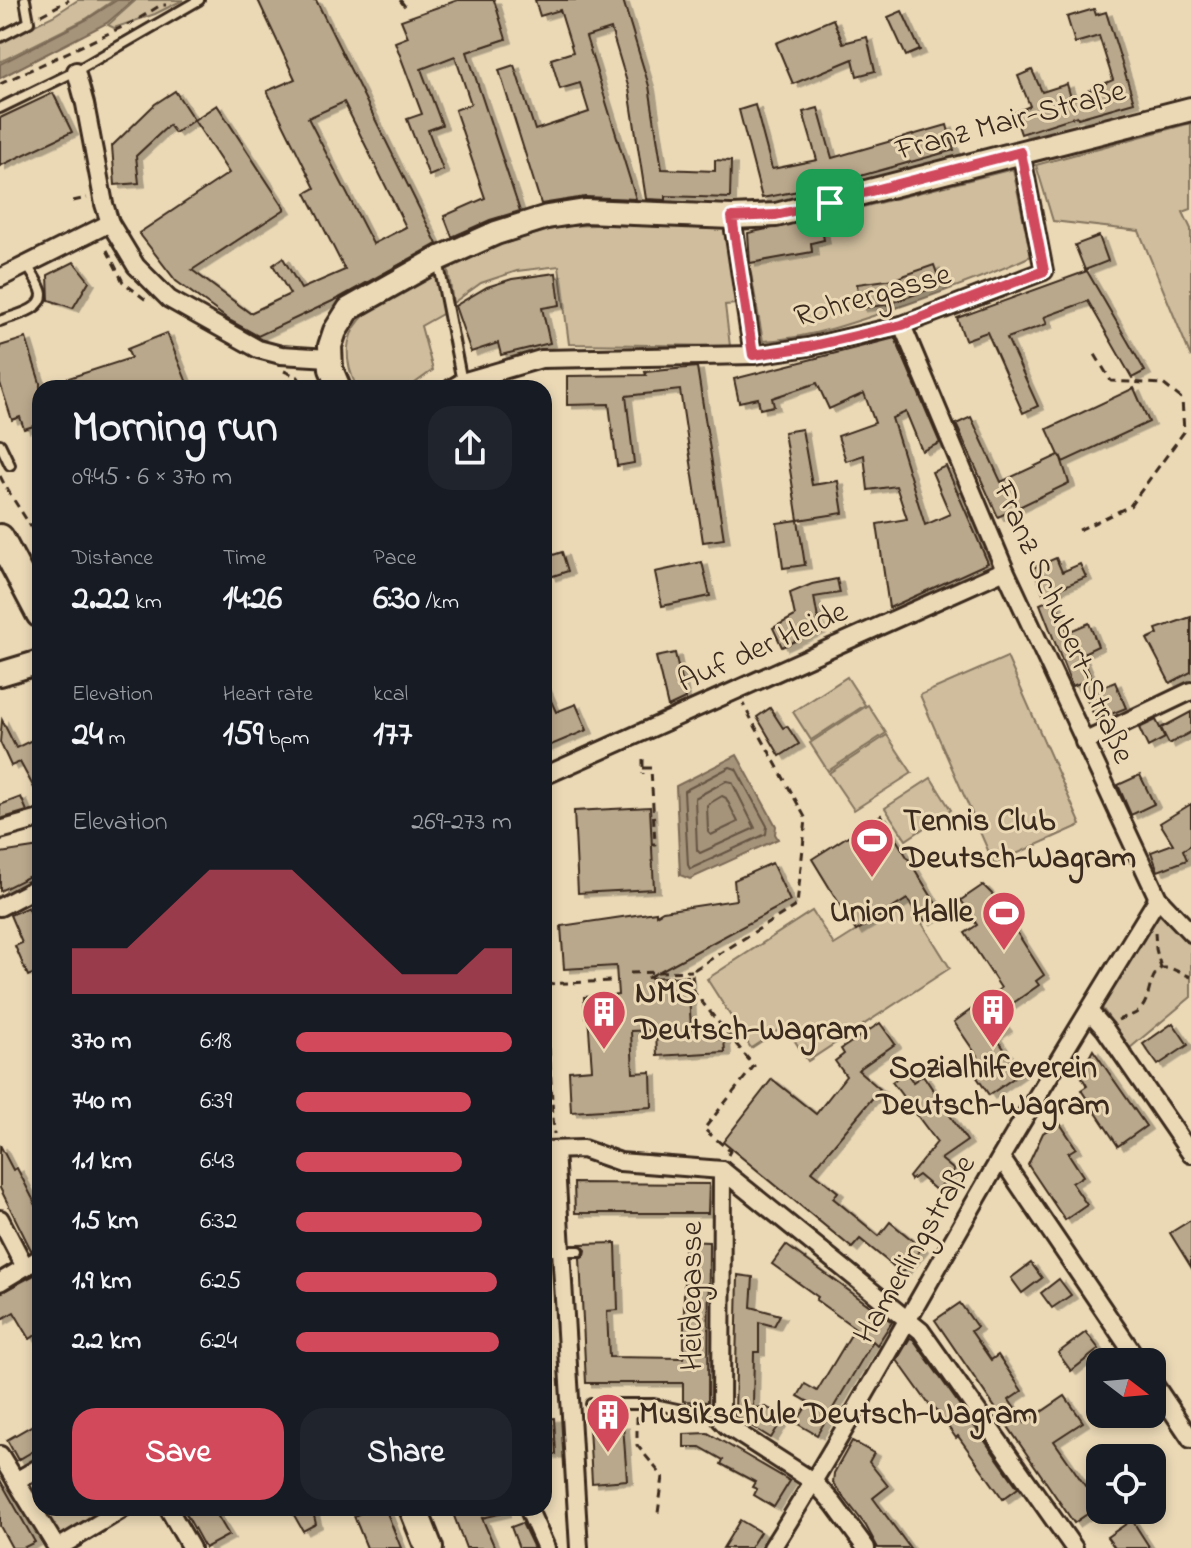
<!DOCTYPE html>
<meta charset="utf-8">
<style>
body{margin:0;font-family:"Indie Flower",sans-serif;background:#20242c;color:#f1f3f6;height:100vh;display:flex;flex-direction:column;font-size:30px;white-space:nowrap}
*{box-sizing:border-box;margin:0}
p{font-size:26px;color:#9ea1a6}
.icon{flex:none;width:44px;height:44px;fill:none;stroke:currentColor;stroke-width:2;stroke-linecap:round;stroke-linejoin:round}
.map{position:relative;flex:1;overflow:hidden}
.sheet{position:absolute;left:32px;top:380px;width:520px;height:1136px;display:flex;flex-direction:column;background:#171b24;border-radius:24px;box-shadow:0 4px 12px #0003}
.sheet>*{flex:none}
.needle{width:52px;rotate:106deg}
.controls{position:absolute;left:1086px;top:1348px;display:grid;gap:16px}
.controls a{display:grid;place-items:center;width:80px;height:80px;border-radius:16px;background:#171b24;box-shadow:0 4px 12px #0003;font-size:40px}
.pin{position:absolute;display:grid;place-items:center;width:68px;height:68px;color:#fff;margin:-34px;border-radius:16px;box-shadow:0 4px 12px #0006}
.round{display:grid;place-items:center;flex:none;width:84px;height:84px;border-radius:24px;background:#20242c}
.summary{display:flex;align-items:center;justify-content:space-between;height:136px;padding:0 40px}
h1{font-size:44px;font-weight:800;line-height:60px}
.stats{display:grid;grid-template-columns:repeat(3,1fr);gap:12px;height:136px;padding:8px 40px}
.stats div{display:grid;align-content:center}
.stats b{font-size:34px;font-weight:800}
.stats small{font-size:22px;font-weight:400}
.stats p{font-size:22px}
.chart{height:224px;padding:16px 40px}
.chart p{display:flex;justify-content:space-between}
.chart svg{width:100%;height:144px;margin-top:8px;fill:#d1495b;opacity:.7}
.cta{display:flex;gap:16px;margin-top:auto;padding:16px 40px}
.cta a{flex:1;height:92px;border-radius:24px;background:#d1495b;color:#fff;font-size:32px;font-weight:800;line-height:92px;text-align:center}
.cta a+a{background:#20242c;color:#f1f3f6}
ul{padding:0 40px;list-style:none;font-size:26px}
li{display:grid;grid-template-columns:128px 96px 1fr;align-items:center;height:60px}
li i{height:20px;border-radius:10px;background:#d1495b}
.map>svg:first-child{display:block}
.green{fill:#cfbd9d;stroke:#85745e;stroke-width:2}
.water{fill:#a5937a;stroke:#7b6955;stroke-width:2}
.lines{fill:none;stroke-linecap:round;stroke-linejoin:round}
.shore{stroke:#655443;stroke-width:2}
.building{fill:#baa88c;stroke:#3b2a1e;stroke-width:2;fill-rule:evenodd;filter:url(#shadow)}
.service-casing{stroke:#3b2a1e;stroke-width:14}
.minor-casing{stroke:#3b2a1e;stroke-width:22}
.secondary-casing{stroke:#3b2a1e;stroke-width:28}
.primary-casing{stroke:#3b2a1e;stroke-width:32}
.path{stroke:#3b2a1e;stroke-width:3;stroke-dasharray:8 6;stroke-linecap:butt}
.service{stroke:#ebd9b6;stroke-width:8}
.minor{stroke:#ebd9b6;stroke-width:16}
.secondary{stroke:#ebd9b6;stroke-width:22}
.primary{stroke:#ebd9b6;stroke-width:26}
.route-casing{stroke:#fff;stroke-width:16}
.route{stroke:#d1495b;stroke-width:10}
.labels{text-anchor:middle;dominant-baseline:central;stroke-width:6;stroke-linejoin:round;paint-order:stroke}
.street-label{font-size:32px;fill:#3b2a1e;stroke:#ebd9b6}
.poi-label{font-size:32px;font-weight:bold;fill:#3b2a1e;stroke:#ebd9b6;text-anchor:start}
</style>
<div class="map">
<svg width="1191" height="1548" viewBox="0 0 1191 1548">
<defs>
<filter id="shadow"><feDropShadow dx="6" dy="3.5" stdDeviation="0" flood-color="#0004"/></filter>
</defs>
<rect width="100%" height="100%" fill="#ebd9b6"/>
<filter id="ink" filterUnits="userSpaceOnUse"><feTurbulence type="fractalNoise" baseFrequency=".0125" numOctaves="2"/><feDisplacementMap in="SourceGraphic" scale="16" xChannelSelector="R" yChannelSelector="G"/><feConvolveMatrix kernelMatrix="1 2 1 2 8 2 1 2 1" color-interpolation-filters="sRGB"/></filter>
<g filter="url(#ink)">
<g class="green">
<polygon points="78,0 114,0 86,19 0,62 0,42 53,16"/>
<polygon points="136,0 183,0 155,14 114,28 108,25"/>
<polygon points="1191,123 1191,209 1183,212 1191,229 1191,357 1139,231 1053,221 1036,165"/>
<path d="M1013,169L1031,256C990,275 948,290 905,305C859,321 812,338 763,341L749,263L772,259L793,247L795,255L812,252L811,243L819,218Z"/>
<polygon points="626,224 726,229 736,304 725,305 730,346 569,344 559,266 517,271 481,283 453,303 448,269 499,245 563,226"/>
<path d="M437,274L444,313L421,326L433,370L408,388H357C323,319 387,299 437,274Z"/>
<polygon points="1007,657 1081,825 994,864 920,695"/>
<polygon points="847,677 865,705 811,740 793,712"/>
<polygon points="868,705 886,733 828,771 810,743"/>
<polygon points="887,735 912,773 854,810 829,773"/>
<polygon points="931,778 951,810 906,840 885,808"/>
<polygon points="907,899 950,968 808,1061 785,1026 751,1048 707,979 812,911 834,945"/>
<polygon points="1157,904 1191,943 1191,997 1130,1048 1100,1005"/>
<polygon points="40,1473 40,1508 109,1508 57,1538 25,1482"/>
</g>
<g class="water">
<polygon points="117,0 134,0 107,23 0,78 0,64 86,20"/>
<polygon points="737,755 776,826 775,834 778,839 690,879 680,875 676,786"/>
</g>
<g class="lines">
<g class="shore">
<polygon points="730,767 736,769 767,826 766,834 690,869 688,865 684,791"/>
<polygon points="726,781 732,782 755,828 700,853 697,850 695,798"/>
<polygon points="722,796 726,798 738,822 711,835 708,832 707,805"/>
</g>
</g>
<g class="building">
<path d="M258,0H316L437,244L339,298L258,336L229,320L176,281L139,233L229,173L194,120L217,105L285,209L192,270L250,313L290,294L273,265L283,258L301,289L345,270L306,193L315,188L267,91L295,79ZM344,102L406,227L373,244L308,118Z"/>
<polygon points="458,0 494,0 506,39 467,52 520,211 490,220 452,237 444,216 485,198 455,110 471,104 455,56 421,69 442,125 428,130 443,170 429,176 407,119 422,114 395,42 408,37 401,20"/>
<polygon points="535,0 623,0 649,86 662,169 715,171 715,160 731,161 730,198 666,196 666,200 646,199 629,89 611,29 586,37 636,199 585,197 541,204 499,70 514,65 535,130 589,112 580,83 560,89 551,59 573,52 560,10 540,16"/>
<polygon points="1094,9 1096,15 1106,12 1134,102 1078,118 1077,116 1021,134 1014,113 1030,106 1018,76 1032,70 1042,92 1067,84 1071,98 1113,80 1099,36 1075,43 1067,17"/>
<polygon points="902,11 920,50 906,56 888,17"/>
<polygon points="833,19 843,43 867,37 875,71 857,76 853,59 793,84 776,43"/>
<polygon points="175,91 194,120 175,133 169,125 136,156 139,183 115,185 112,146 155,104"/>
<polygon points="53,93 72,132 0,166 0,118"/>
<polygon points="755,105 772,169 817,160 803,112 818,108 832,158 947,125 954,150 824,186 762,198 739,110"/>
<polygon points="820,218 824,240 811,243 812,252 750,263 748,233"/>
<polygon points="1099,236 1108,261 1085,270 1075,245"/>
<polygon points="74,262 89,281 73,308 49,300 48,275"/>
<polygon points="934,265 941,285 886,305 860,308 857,284 894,279"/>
<polygon points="1087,271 1145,371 1132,378 1088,301 1044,317 1047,324 1007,338 1038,406 1023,413 987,332 965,340 957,318"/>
<polygon points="556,273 560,305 542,308 550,343 501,355 498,343 471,352 455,306 487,287 512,279"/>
<polygon points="167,333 189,388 47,388 47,385 131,358 127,349"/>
<polygon points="26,338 40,383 40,424 24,429 20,417 12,420 0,383 0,346"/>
<polygon points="895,338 940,443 922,451 906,412 892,418 925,525 950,514 932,472 946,466 988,563 889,608 877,524 907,519 896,486 868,490 864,455 846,461 838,436 875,423 864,393 829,409 817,383 772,398 774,406 760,409 758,398 739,402 734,379"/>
<polygon points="697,367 724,539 703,542 680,390 626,396 634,463 617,466 609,404 567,405 567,376 646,375 645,372"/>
<polygon points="1134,388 1149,422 1063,462 1060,455 1069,483 998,517 956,424 971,417 1001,482 1059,455 1047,429"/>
<polygon points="802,429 812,485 838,481 843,513 798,520 784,432"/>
<polygon points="798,520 805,565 783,568 777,523"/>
<polygon points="562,552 568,571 550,577 544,558"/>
<polygon points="1056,558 1062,572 1080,564 1086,577 1044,595 1033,568"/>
<polygon points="702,562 710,596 662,606 655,572"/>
<polygon points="837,579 840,593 814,597 820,630 782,647 773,628 795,616 790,593 812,584"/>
<polygon points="1054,598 1068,632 1089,623 1098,646 1081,654 1096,690 1115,682 1126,708 1096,720 1080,683 1072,686 1040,604"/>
<polygon points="1191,617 1191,672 1170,683 1147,639 1158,634 1156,629"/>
<polygon points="675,653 685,699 668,707 656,657"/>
<polygon points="544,685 556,712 576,704 587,730 544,748"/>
<polygon points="770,708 783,728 787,726 799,744 780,756 757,717"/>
<polygon points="1191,712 1191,732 1169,744 1161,728"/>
<polygon points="2,720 16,748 40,736 40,799 20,762 11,766 0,742"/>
<polygon points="1156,720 1165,738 1148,747 1139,728"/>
<polygon points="1140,775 1154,804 1131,815 1118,785"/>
<polygon points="21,797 27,811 0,819 0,805"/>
<polygon points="1191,804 1191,845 1183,850 1187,860 1158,871 1151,852 1173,844 1160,823"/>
<polygon points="650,807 654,889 578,893 574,811"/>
<polygon points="881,815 941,912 925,921 907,899 856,931 812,859"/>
<polygon points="40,847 40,871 0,891 0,853"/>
<polygon points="772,863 790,901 647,978 688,976 691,1028 713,1026 714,1039 724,1038 725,1052 657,1056 656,1030 631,1031 633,1073 651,1072 652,1107 571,1112 569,1071 592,1069 588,1016 585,1017 584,997 618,995 616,966 564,969 561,926 656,912 656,915 663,911 736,900 734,880"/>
<polygon points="983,885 993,895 1044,975 1036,981 1039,985 996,1015 1006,1028 995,1036 1021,1073 989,1095 970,1067 980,1060 954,1022 1001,988 965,933 977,925 961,900"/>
<polygon points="28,907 40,938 40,971 28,976 15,946 22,943 10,915"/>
<polygon points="880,1023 895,1044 858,1070 880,1089 812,1171 838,1192 833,1198 879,1236 890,1222 922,1248 902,1273 860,1239 852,1248 723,1142 772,1079 816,1114 846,1076 835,1061 844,1054 841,1049"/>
<polygon points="1173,1023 1188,1045 1158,1065 1143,1044"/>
<polygon points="1093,1050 1146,1126 1118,1146 1081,1090 1087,1086 1080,1074"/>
<polygon points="906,1072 913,1082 923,1075 967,1141 941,1159 954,1170 937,1191 918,1175 911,1180 909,1177 937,1142 892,1082"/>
<polygon points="1059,1122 1076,1148 1068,1153 1083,1176 1072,1183 1087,1205 1065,1220 1028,1165 1043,1133"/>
<polygon points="0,1145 13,1170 17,1168 40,1213 40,1247 31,1250 0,1188"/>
<polygon points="574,1183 709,1184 708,1213 575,1213"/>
<polygon points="1191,1220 1191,1267 1170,1233"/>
<polygon points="684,1241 709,1242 708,1402 683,1401 683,1383 586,1383 580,1258 585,1255 586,1250 580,1244 616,1243 618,1310 607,1311 609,1357 684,1358"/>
<polygon points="786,1245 892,1322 877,1345 873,1341 817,1435 796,1423 809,1402 798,1396 805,1384 817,1391 855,1328 816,1300 818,1297 772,1264"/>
<polygon points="1031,1263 1042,1278 1022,1293 1011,1278"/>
<polygon points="40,1272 40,1332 30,1339 14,1312 0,1320 0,1293"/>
<polygon points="738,1275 753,1277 751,1307 780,1315 774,1326 759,1322 759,1352 754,1352 753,1408 766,1407 784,1417 771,1438 735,1416"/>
<polygon points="1059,1279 1071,1295 1052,1308 1041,1293"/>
<polygon points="960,1303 977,1327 971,1331 991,1360 998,1355 1022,1391 1009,1400 1025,1423 1065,1396 1083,1422 1054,1441 1099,1506 1074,1523 935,1320"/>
<polygon points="1086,1332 1099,1349 1071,1371 1058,1353"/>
<polygon points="910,1338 913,1339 1018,1488 1003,1499 958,1436 956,1438 935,1408 933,1410 897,1360"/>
<polygon points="554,1418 556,1454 544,1455 544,1419"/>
<polygon points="40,1421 40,1447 18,1460 7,1440"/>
<polygon points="623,1425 627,1480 592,1483 589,1427"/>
<polygon points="708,1433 790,1481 774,1507 754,1495 757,1489 752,1487 755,1482 721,1464 723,1460 700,1447 684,1447 684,1434"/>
<polygon points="852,1441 874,1453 869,1462 888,1486 873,1498 910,1548 878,1548 866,1526 833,1483 834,1473"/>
<polygon points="0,1480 35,1542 23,1548 12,1548 0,1526"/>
<polygon points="183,1508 201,1508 205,1515 214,1510 229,1535 205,1548"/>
<polygon points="290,1508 312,1508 316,1524 303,1531"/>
<polygon points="362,1508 385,1508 401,1548 367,1548 354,1516 363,1512"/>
<polygon points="451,1508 504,1508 504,1513 482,1518 495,1548 466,1548"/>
<polygon points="740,1520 760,1532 750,1548 723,1548"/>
<polygon points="1132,1520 1150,1548 1115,1548 1107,1537"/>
<polygon points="522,1523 534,1548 519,1548 511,1527"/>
</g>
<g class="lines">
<g class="service-casing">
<g id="service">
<polyline points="0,37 29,22 25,0"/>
<polyline points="0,108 76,71 199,0"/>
<polyline points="438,260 462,382"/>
<path d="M0,321C11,316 43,311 42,294C41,285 31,273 27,265"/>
<polyline points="0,444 10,465"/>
<polyline points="544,1187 548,1187 551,1251 579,1251"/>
<polyline points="591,1404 654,1404 682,1410 721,1410"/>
</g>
</g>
<g class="minor-casing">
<g id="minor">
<polyline points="76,71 85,104 104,204 110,223 136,266 169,299 258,349 281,355 329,358"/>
<polyline points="732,217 753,355"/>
<polyline points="0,278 110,223"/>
<polyline points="902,325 1005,570 1158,898 1191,933"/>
<polyline points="452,388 462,382 541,359 753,355 808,347 902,325 1044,271 1021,152"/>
<polyline points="1084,742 1191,691"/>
<polyline points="544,776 1005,570"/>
<polyline points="0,830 40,819"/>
<polyline points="0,907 40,886"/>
<polyline points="1089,1011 1105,1029 1191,1154"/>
<polyline points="544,1150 583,1149 620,1162 722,1170 921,1331 1074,1548"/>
<polyline points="555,1150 579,1548"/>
<polyline points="1001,1158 1139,1362"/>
<polyline points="722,1170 721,1420 727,1426 814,1482 833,1503 866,1548"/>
<polyline points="0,1219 25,1267"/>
<polyline points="0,1282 40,1258"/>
<polyline points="1152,1381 1191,1439"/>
<polyline points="0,1455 57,1548"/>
<polyline points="16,1481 40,1467"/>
<polyline points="168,1508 191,1548"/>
<polyline points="528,1508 546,1548"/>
<polyline points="58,1548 124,1508"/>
<path d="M772,1548C853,1420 925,1287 1001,1157C1052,1070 1105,984 1158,898"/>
</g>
</g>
<g class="secondary-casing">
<g id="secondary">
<polyline points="339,388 331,369 330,346 335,331 349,309 438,259 496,233 547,217 585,211 732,217 776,215 1191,109"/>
<polyline points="0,674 40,662"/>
</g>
</g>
<g class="primary-casing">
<g id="primary">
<polyline points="0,538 40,614"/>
<polyline points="413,1508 429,1548"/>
</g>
</g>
<g class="path">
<polyline points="400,0 407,9"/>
<polyline points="41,15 69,0"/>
<polyline points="0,84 135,21 161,5 166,5"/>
<polyline points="73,201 87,198"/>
<polyline points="107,250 123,282 146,300"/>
<polyline points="284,371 298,377 305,388"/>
<path d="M0,476C12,500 29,520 40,544"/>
<polyline points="1079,530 1130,506 1184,432 1182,399 1163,384 1111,381 1093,351"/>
<polyline points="643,759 643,774"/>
<polyline points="643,768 651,768 655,844 652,844"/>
<polyline points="1155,932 1156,949 1161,968"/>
<polyline points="544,964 554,1134"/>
<polyline points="630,973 692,971"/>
<polyline points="546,984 610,981"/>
<path d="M1118,1020C1126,1016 1135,1016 1141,1009C1152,995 1147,979 1161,968H1170L1191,977"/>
<polyline points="728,1155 730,1151 704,1129 754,1066 693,991 692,971 797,905 806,819 743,704"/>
<polyline points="637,1416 637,1445 663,1477 658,1513"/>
</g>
<use href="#service" class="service"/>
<use href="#minor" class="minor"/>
<use href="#secondary" class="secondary"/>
<use href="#primary" class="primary"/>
</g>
</g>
<g class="lines" filter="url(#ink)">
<g class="route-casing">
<polygon id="route" points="1021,152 1044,271 902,325 808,347 753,355 732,217 776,215 802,209"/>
</g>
<use href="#route" class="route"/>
</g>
<defs>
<g id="stadium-pin" transform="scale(2.3)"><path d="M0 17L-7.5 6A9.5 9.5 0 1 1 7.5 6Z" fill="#d1495b" stroke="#ebd9b6"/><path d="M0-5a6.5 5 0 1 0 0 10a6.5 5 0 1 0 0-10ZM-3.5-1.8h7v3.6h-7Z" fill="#fff"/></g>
<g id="building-pin" transform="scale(2.3)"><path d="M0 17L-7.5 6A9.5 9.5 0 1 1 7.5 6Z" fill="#d1495b" stroke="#ebd9b6"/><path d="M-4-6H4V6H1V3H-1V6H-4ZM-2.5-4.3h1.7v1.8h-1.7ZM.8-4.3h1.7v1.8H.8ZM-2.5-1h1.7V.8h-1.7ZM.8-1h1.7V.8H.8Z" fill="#fff"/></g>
</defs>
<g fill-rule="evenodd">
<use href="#stadium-pin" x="872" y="840"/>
<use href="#stadium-pin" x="1004" y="913"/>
<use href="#building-pin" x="993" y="1010"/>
<use href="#building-pin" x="604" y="1012"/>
<use href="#building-pin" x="608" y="1415"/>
</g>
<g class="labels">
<g class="street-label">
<text transform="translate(1011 122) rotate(-15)">Franz Mair-Straße</text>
<text transform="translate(873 297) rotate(-16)">Rohrergasse</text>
<text transform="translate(1062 623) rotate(66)">Franz Schubert-Straße</text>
<text transform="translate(763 648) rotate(-24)">Auf der Heide</text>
<text transform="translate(916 1250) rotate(-60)">Hamerlingstraße</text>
<text transform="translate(693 1296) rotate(-90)">Heidegasse</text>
</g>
<g class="poi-label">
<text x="903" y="822">Tennis Club<tspan x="903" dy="37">Deutsch-Wagram</tspan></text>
<text x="973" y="913" text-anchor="end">Union Halle</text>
<text x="635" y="994">NMS<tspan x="635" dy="37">Deutsch-Wagram</tspan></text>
<text x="993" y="1069" text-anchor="middle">Sozialhilfeverein<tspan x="993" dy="37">Deutsch-Wagram</tspan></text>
<text x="639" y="1415">Musikschule Deutsch-Wagram</text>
</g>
</g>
</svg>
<div class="controls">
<a><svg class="needle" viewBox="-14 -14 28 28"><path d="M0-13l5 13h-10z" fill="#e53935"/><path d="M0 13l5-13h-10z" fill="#9ea1a6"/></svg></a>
<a><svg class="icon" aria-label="locate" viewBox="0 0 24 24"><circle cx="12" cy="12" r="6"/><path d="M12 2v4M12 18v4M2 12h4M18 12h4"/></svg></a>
</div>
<div class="pin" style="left:830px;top:203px;background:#1e9e55"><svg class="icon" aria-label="arrive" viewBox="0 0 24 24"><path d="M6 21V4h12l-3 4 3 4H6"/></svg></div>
<section class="sheet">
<div class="summary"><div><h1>Morning run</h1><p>09:45 · 6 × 370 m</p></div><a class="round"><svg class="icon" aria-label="share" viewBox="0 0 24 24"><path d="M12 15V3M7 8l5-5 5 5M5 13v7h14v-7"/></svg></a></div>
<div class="stats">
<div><p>Distance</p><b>2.22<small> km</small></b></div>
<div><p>Time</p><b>14:26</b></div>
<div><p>Pace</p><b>6:30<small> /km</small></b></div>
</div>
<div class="stats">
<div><p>Elevation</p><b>24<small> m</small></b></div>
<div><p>Heart rate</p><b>159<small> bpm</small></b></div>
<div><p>kcal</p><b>177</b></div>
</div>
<div class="chart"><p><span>Elevation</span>269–273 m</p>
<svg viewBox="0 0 160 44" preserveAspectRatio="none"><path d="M0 44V30L10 30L20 30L30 22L40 14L50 6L60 6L70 6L80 6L90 14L100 22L110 30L120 38L130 38L140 38L150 30L160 30V44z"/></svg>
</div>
<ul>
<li><b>370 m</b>6:18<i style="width:100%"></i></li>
<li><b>740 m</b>6:39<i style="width:81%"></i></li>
<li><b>1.1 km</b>6:43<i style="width:77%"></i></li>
<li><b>1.5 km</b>6:32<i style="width:86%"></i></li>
<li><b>1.9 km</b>6:25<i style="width:93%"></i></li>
<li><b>2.2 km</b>6:24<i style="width:94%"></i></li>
</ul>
<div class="cta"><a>Save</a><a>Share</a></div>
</section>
</div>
